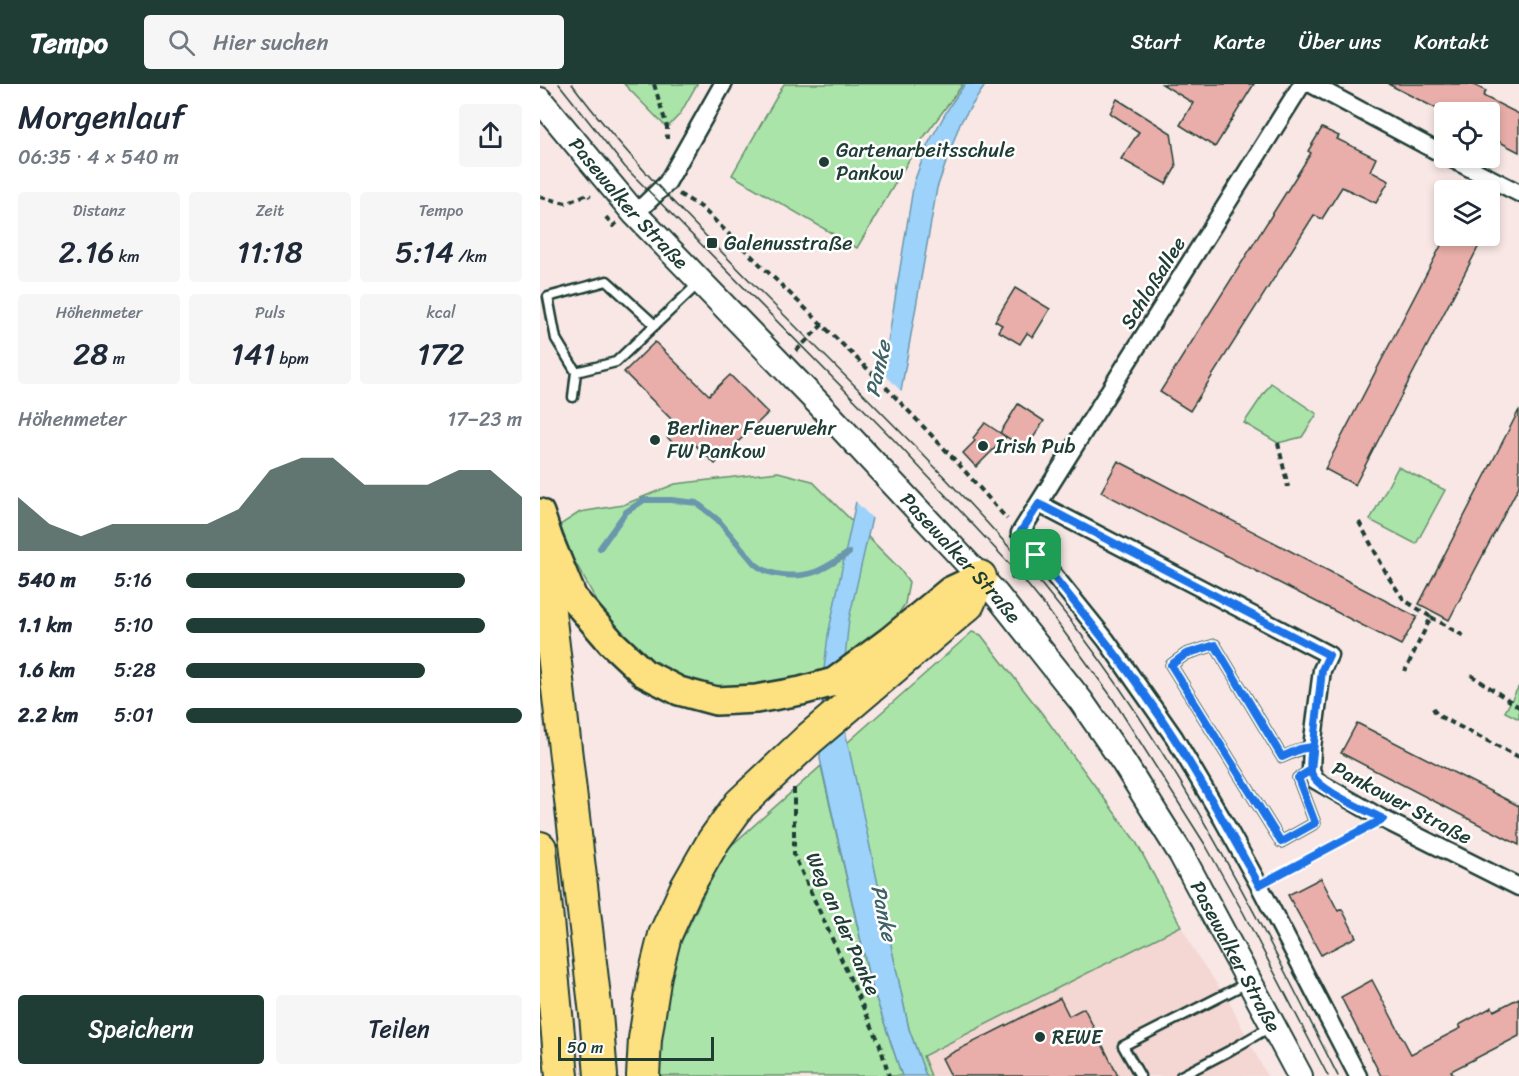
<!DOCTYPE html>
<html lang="de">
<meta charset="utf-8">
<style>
body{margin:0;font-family:Sriracha,sans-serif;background:#f6f6f7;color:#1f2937;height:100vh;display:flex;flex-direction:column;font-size:22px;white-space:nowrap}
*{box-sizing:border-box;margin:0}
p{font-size:20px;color:#747a83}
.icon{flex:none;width:33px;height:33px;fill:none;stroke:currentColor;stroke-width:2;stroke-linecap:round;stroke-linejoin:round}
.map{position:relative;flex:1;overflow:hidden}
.details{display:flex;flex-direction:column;background:#fff;width:540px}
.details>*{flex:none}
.fabs{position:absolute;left:894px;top:18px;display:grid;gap:12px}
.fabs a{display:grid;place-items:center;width:66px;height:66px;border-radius:6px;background:#fff;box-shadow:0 3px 9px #0003;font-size:30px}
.scale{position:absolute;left:18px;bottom:15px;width:156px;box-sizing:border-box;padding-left:6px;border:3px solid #1f3d34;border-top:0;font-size:16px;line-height:21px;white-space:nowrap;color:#1f3d34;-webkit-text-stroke:4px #fff;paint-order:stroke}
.pin{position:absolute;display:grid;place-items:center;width:51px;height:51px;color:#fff;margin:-26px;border-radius:12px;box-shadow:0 3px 9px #0006}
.round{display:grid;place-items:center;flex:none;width:63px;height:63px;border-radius:6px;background:#f6f6f7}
.overview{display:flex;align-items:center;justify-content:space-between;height:102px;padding:0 18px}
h1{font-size:33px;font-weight:600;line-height:45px}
.figures{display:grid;grid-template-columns:repeat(3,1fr);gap:9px;height:102px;padding:6px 18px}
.figures div{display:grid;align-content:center;border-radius:6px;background:#f6f6f7;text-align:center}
.figures b{font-size:30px;font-weight:600}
.figures small{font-size:16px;font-weight:400}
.figures p{font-size:16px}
.chart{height:168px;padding:12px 18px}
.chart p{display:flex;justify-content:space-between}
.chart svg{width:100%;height:108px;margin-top:6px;fill:#1f3d34;opacity:.7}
.action{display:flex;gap:12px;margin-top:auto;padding:12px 18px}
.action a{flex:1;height:69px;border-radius:6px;background:#1f3d34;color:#fff;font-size:24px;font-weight:600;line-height:69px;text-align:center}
.action a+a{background:#f6f6f7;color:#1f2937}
ul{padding:0 18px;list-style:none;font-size:20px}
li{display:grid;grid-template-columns:96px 72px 1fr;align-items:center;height:45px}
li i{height:15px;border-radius:8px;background:#1f3d34}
header{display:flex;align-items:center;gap:36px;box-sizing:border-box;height:84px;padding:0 30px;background:#1f3d34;color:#fff}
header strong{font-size:28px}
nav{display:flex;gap:33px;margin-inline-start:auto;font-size:21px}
.search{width:420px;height:54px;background:#f6f6f7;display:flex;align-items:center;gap:15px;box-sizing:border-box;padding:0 21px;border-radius:6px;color:#747a83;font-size:22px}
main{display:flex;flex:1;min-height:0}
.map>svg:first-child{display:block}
.built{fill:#f4d6d3}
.green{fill:#abe4a9;stroke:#65906e;stroke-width:1.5}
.water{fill:#9dd3fb;stroke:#6b97ab;stroke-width:1.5}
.pier{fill:#f8e7e5}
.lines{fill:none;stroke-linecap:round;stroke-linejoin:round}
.stream{stroke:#6b97ab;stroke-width:6}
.building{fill:#e9aea9;stroke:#1f3d34;stroke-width:1.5}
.service-casing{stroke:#1f3d34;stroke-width:13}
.minor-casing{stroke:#1f3d34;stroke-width:21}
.secondary-casing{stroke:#1f3d34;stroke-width:28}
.primary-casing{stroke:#1f3d34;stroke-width:32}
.motorway-casing{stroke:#1f3d34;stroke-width:36}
.path{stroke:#1f3d34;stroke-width:4;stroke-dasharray:6 4.5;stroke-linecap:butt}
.service{stroke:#fff;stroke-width:8}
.minor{stroke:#fff;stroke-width:16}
.secondary{stroke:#fff;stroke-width:24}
.primary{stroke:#fde080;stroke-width:27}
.motorway{stroke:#fde080;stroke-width:32}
.tram{stroke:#1f3d34;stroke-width:1.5}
.route-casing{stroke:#fff;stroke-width:12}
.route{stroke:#1a73e8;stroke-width:8}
.poi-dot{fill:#1f3d34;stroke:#fff;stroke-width:2}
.labels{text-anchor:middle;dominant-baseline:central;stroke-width:5;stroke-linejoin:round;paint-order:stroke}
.poi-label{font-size:20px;fill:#1f3d34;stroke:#fff;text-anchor:start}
.street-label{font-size:20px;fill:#1f3d34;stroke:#fff}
.water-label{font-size:21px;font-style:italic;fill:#3e6266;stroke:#fff}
</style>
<header>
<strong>Tempo</strong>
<div class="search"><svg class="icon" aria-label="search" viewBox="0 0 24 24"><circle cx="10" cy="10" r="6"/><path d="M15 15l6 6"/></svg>Hier suchen</div>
<nav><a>Start</a><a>Karte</a><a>Über uns</a><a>Kontakt</a></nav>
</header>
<main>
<section class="details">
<div class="overview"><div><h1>Morgenlauf</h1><p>06:35 · 4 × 540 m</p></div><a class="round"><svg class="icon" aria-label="share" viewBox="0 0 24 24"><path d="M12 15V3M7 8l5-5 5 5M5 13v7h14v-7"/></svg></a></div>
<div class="figures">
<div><p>Distanz</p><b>2.16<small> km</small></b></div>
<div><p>Zeit</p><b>11:18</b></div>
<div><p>Tempo</p><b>5:14<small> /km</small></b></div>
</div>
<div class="figures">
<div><p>Höhenmeter</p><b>28<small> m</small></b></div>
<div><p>Puls</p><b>141<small> bpm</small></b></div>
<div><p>kcal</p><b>172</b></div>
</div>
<div class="chart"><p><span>Höhenmeter</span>17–23 m</p>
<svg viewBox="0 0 160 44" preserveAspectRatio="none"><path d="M0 44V22L10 33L20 38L30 33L40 33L50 33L60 33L70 27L80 11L90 6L100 6L110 17L120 17L130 17L140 11L150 11L160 22V44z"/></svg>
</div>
<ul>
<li><b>540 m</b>5:16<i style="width:83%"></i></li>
<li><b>1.1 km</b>5:10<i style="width:89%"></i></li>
<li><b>1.6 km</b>5:28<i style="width:71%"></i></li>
<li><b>2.2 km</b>5:01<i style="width:100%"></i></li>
</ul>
<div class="action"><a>Speichern</a><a>Teilen</a></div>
</section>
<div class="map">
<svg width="979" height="992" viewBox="0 0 979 992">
<rect width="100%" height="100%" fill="#f8e7e5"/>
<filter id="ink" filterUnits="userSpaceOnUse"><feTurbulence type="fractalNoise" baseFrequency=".0167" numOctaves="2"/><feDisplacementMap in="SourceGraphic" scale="12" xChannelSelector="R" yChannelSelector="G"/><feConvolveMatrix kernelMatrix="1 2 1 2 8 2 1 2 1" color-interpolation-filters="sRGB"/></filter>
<g filter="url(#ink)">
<polygon class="built" points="641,842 656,870 688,916 727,992 391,992 383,972"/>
<g class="green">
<polygon points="84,0 157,0 140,30 127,44"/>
<polygon points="244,0 423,0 376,64 317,164 192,91"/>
<polygon points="731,299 777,330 762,353 738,359 704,339"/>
<polygon points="858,383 905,406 876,460 830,436"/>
<polygon points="238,388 272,397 359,484 369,498 365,520 350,542 283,594 196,606 168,601 142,592 107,574 78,547 65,532 33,474 20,441 40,428 83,421 135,400"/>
<polygon points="432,548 441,551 504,632 596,758 641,842 383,972 391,992 386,992 369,945 307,659"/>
<polygon points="979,602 979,635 965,628"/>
<polygon points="281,682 329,893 362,992 114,992 125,892 184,768"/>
</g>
<polygon class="water" points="425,0 446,0 420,39 397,104 361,307 309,535 304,583 306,651 369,945 386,992 362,992 329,893 280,675 283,594 288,551 343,289 374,98 388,60 411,20"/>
<polygon class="pier" points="341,287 363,309 335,437 313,415"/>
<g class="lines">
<path class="stream" d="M60,464L86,428L104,416H131L157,419L178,436L215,480C230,493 257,494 275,488C287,484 298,475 309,469"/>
</g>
<g class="building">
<polygon points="622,0 714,0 675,63 640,41 653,19"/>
<polygon points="848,0 932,0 946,7 943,12 979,30 979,68 950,53 950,28 903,28"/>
<polygon points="577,15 631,49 636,83 626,100 581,75 599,48 570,29"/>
<polygon points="782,44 799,52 797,55 836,74 830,87 849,97 836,119 802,103 782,135 774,131 650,327 620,308 771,69 768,67"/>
<polygon points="906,152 944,152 815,401 785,385"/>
<polygon points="475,204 510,225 493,253 487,249 480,260 458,247 462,241 455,237"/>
<polygon points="115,258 169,311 190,291 228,329 175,380 153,359 143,369 127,353 138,342 84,288"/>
<polygon points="478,320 504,337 486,365 460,349"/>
<polygon points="979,326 979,402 909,536 879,520"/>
<polygon points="445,339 466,353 436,383 423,369 435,357 433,354"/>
<polygon points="578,377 877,533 861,561 561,408"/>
<polygon points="817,639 979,722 979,761 801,669"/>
<polygon points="781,794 798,827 802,825 816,853 781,871 748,811"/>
<polygon points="832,896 871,970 921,944 919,941 952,923 954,927 979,914 979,952 911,987 914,992 841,992 801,913"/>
<polygon points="520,914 529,932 544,924 578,992 411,992 402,974"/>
</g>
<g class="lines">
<g class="service-casing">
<g id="service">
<polyline points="36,288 16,255 8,213 67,197 115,241"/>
<polyline points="33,313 36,288 76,278 160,198"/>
<polyline points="771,686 758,694 775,739 741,758 631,581 646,570 675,561 742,673 761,665 772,663"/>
<polyline points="600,992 583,962 709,898"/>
<polyline points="641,992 689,967 730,943"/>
</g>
</g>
<g class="minor-casing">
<g id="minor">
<polyline points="762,0 480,449 566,556 634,653 683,736 719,801 818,992"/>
<polyline points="771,0 904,71"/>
<polyline points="910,74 979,109"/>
<polyline points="95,130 127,99 183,0"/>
<polyline points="499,420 789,571 782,586 772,663 771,686 775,696 843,735 979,803"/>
</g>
</g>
<g class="secondary-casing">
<g id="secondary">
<path id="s1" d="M0,16L95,130L280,321L456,510L541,617L584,679L641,770L760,992"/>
</g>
</g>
<g class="primary-casing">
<polyline id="primary" points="0,429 9,456 33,514 71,558 104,589 139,607 176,617 216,615 261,607 294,598 352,555 410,507 440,493"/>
</g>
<g class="motorway-casing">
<g id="motorway">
<polyline points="0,481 8,519 56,930 61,992"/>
<polyline points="0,764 22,992"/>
<polyline points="103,992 105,955 115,891 125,851 146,805 174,756 200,720 269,655 428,520 440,493"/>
</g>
</g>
<g class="path">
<polyline points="114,0 127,43 127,55"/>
<polyline points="139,110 161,123 339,296 415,376 467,435"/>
<polyline points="0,113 26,119 48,110 50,113"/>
<polyline points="66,133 73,142 77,139"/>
<polyline points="256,267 283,240"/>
<polyline points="738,359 748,403"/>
<polyline points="819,438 849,494 864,516 891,533 865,587"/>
<polyline points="471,495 485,481"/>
<polyline points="891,533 924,552"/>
<polyline points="931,591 979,623"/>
<polyline points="893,624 897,631 979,673"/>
<polyline points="254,704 254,771 339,958 349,992"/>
<polyline points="733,794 824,745"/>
</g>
<use href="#service" class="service"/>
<use href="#minor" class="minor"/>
<use href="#secondary" class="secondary"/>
<use href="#primary" class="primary"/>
<use href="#motorway" class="motorway"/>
<g class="tram">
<polyline points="19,0 85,83 354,356 478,489 508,526 571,612 666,762 704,830 788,992"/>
<path d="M32,0C87,73 151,137 215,202C306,293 399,383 484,480C617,632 708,814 798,992"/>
</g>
</g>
</g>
<g class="lines" filter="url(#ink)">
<g class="route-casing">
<path id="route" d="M496,471L480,449L499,420L789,571L782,586L771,686L758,694L775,739L741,758L631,581L646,570L675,561L742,673L760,665L772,663C771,671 769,680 771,688C775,705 826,726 843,735L719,801C692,752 665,702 634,654C593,589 544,530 496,471"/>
</g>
<use href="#route" class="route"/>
</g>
<g class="poi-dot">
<circle cx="284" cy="78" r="6"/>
<rect x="166" y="153" width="12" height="12" rx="3"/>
<circle cx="115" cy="356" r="6"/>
<circle cx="443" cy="362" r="6"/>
<circle cx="500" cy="953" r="6"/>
</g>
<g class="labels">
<g class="poi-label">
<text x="296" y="66">Gartenarbeitsschule<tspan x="296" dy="23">Pankow</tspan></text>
<text x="184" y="159">Galenusstraße</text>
<text x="127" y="344">Berliner Feuerwehr<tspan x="127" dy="23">FW Pankow</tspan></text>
<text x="455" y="362">Irish Pub</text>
<text x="512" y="953">REWE</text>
</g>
<g class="street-label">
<text stroke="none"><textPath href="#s1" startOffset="136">Pasewalker Straße</textPath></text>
<text transform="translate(613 199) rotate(-58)">Schloßallee</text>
<text stroke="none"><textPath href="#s1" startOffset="622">Pasewalker Straße</textPath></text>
<text transform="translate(862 719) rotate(28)">Pankower Straße</text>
<text transform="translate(303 840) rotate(66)">Weg an der Panke</text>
<text stroke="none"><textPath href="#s1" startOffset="1108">Pasewalker Straße</textPath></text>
</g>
<g class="water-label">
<text transform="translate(338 285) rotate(-78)">Panke</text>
<text transform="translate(344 829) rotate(78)">Panke</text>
</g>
</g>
</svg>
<div class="fabs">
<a><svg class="icon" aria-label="locate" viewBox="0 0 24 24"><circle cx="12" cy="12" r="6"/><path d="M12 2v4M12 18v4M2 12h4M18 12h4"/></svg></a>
<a><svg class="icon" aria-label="layers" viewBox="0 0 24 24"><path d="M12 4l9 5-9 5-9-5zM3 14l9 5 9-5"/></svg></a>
</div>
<div class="scale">50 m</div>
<div class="pin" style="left:496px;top:471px;background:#1e9e55"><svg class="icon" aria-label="arrive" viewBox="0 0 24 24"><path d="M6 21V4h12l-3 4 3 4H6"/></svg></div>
</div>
</main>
